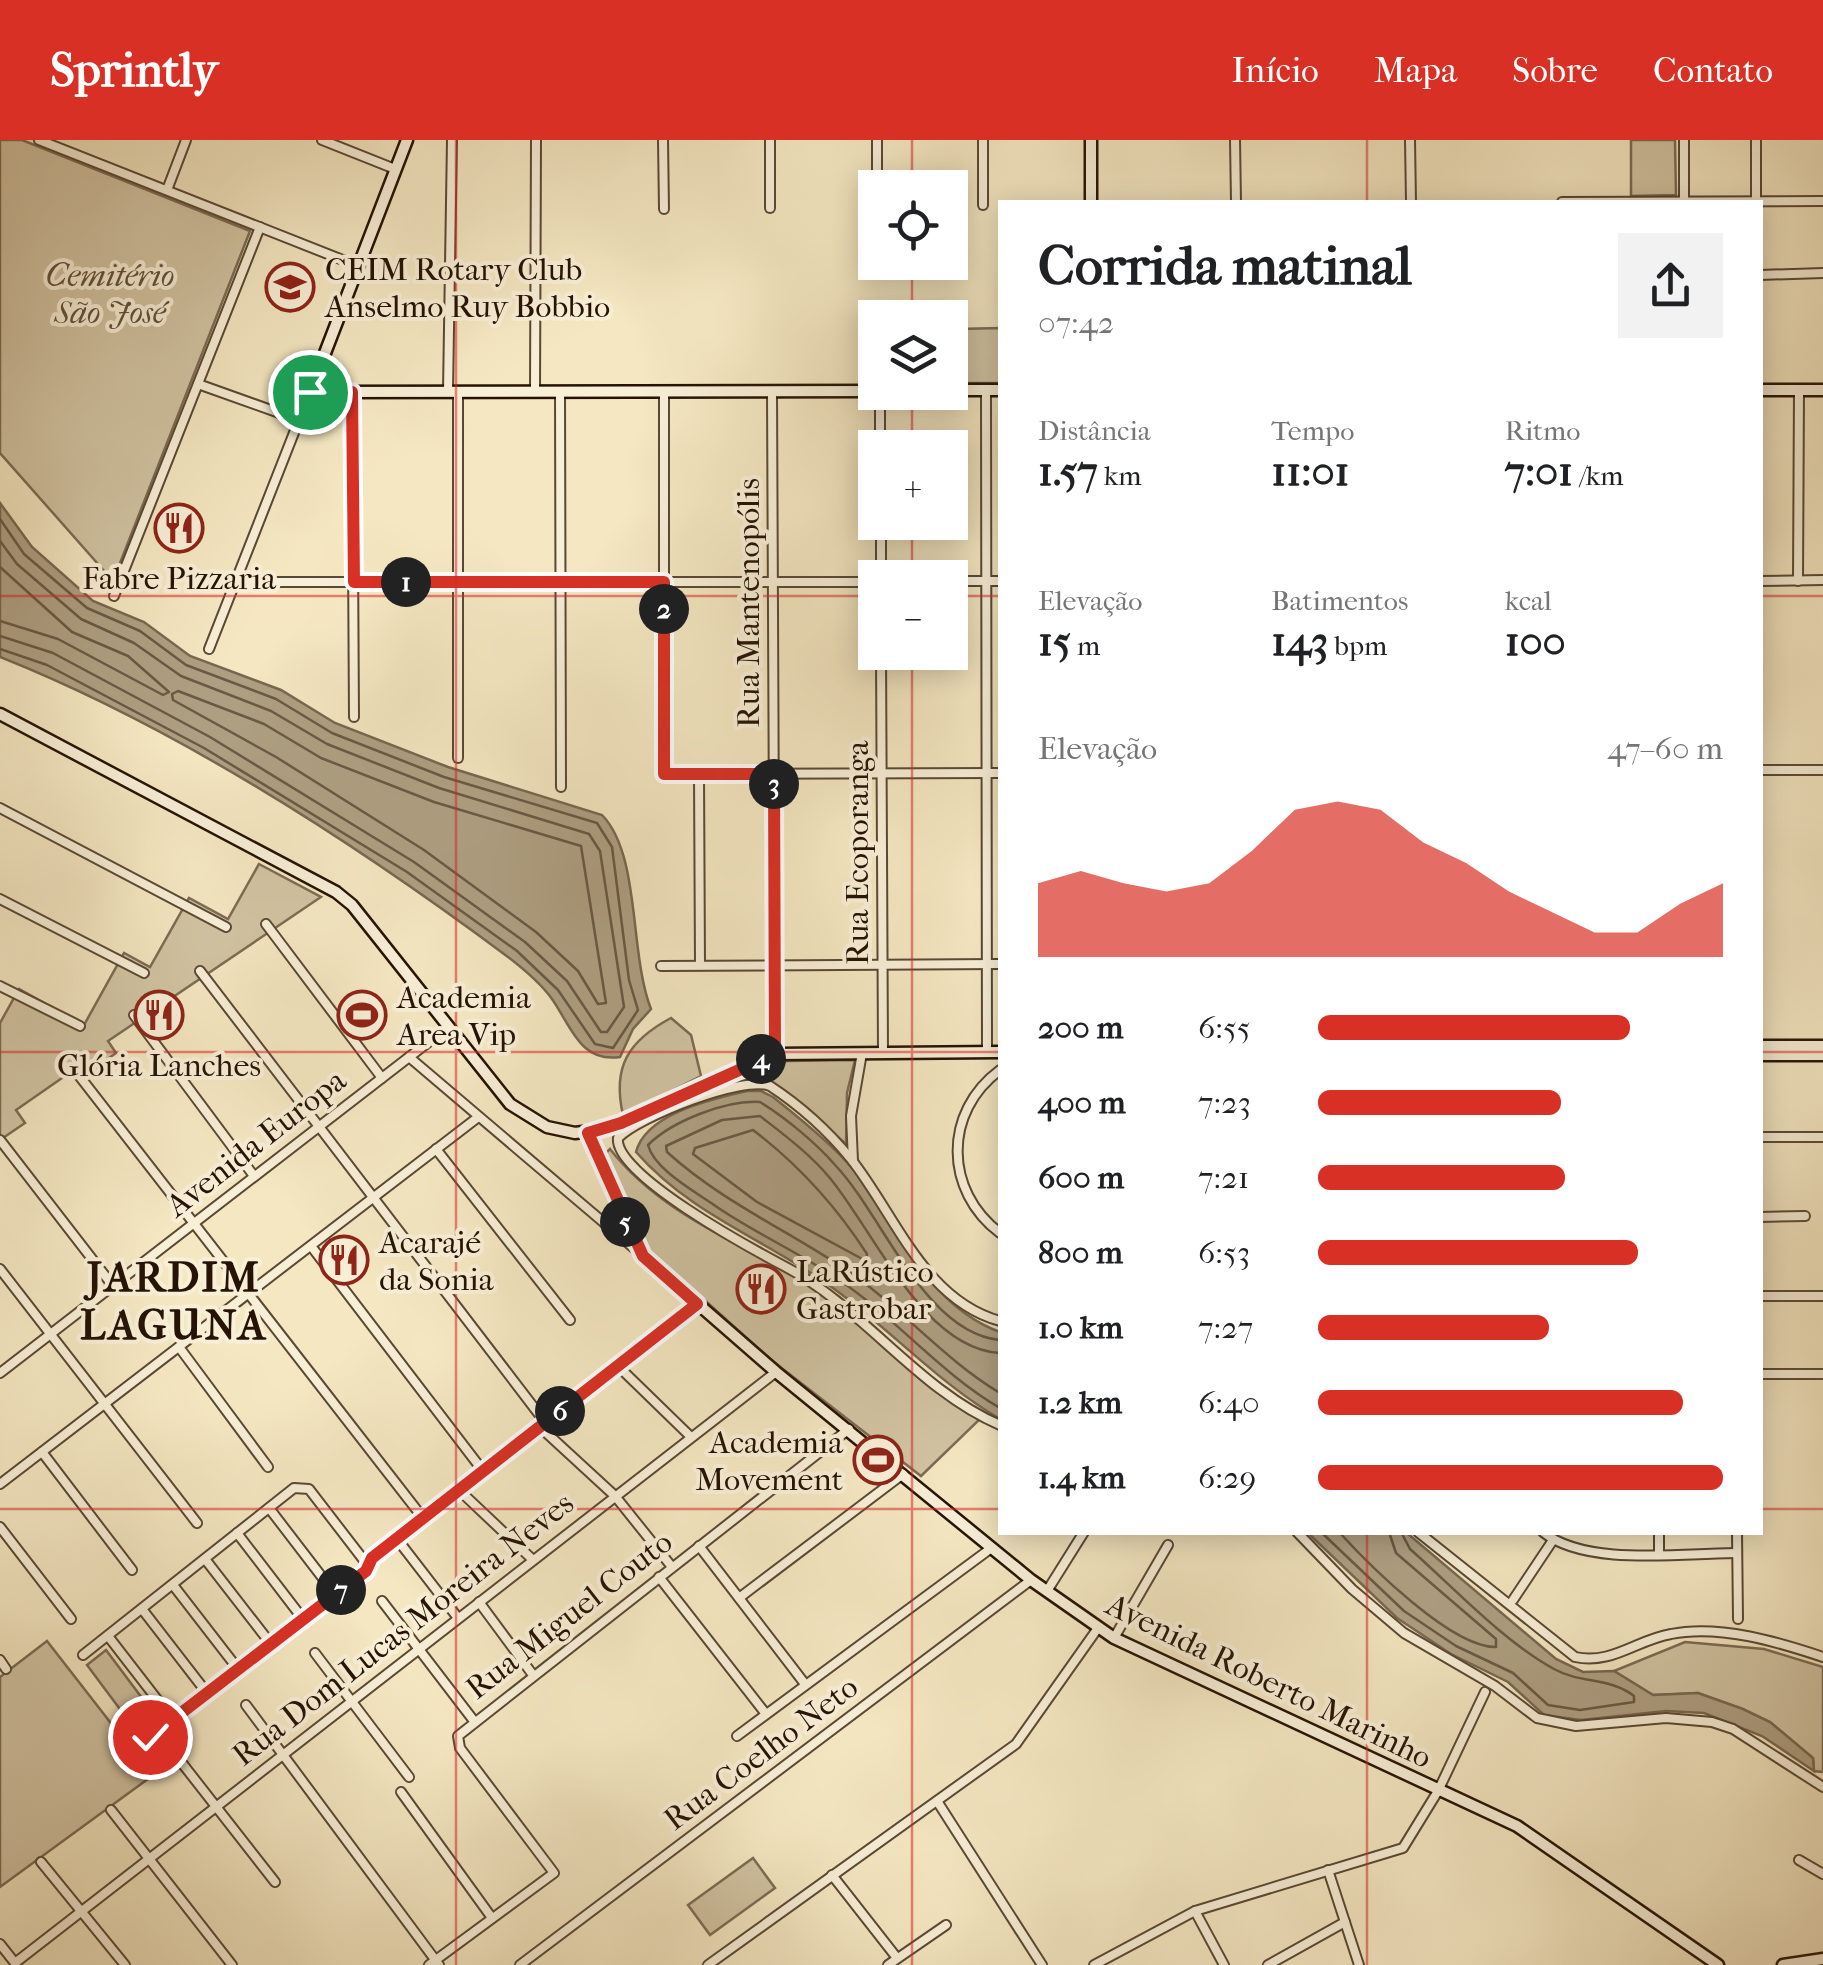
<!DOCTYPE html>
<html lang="pt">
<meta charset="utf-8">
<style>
body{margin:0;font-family:"IM FELL French Canon",serif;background:#f2f2f2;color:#202124;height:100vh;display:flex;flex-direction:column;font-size:38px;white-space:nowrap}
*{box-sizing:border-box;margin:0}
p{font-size:32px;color:#757577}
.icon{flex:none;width:55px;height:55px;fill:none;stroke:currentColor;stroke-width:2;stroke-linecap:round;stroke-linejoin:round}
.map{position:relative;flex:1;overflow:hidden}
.side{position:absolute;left:998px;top:60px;width:765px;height:1335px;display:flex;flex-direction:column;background:#fff;border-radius:0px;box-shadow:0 5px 25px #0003}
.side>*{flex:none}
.tools{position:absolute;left:858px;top:30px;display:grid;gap:20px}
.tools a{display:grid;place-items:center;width:110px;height:110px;border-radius:0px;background:#fff;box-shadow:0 5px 25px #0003;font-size:50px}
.pin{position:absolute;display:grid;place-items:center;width:85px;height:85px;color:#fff;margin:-42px;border:5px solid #fff;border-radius:50%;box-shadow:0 2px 10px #0007}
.km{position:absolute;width:50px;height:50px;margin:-25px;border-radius:50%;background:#222;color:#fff;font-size:28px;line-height:50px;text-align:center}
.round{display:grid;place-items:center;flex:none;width:105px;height:105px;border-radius:0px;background:#f2f2f2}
.summary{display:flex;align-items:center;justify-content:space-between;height:170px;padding:0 40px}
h1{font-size:55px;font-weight:700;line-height:75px}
.stats{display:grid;grid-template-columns:repeat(3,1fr);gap:15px;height:170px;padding:10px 40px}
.stats div{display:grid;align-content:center}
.stats b{font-size:42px;font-weight:700}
.stats small{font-size:28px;font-weight:400}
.stats p{font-size:28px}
.chart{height:280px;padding:20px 40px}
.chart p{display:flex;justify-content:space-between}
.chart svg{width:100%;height:180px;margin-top:10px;fill:#d93025;opacity:.7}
ul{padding:0 40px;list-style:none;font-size:32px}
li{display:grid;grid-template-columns:160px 120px 1fr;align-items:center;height:75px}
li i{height:25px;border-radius:12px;background:#d93025}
header{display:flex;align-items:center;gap:60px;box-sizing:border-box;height:140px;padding:0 50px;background:#d93025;color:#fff}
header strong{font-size:48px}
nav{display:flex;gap:55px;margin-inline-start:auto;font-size:35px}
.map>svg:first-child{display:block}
.green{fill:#d1c3a2;stroke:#7c6b54;stroke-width:2.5}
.water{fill:#ae9f82;stroke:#786750;stroke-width:2.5}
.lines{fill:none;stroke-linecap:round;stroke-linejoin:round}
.shore{stroke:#6a5944;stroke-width:2.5}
.street-casing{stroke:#5a4834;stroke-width:12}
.secondary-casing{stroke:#261305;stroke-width:15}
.street{stroke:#f8efd7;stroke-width:8}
.secondary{stroke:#f8efd7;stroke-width:10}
.route-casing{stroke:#fff;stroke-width:20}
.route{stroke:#d93025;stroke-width:12}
.grid{fill:none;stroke:#d62828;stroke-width:2.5;stroke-opacity:0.55}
.labels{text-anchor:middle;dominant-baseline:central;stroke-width:8;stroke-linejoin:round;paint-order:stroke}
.poi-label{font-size:32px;fill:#261305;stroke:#f8efd7;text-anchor:start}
.park-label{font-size:32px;font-style:italic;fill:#62513c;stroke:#f8efd7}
.street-label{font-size:32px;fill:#261305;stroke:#f8efd7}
.district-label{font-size:42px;font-weight:bold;letter-spacing:2.5px;fill:#261305;stroke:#f8efd7}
</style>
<header>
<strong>Sprintly</strong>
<nav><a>Início</a><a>Mapa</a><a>Sobre</a><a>Contato</a></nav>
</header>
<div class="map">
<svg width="1823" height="1825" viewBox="0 0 1823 1825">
<rect width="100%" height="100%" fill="#f4e7c2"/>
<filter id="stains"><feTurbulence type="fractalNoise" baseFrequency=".002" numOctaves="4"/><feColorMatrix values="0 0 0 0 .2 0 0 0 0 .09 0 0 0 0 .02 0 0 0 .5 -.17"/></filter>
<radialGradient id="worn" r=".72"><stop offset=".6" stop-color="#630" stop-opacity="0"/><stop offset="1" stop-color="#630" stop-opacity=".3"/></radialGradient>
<g class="green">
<polygon points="0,0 22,0 250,91 113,441 0,313"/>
<polygon points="1631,0 1675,0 1676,55 1631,56"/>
<polygon points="1000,188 1000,243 958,243 958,189"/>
<polygon points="259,724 321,757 108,901 116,913 87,934 88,920 16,970 25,983 0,1000 0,883 19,849 84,885 124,813 150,827 189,758 228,779"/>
<path d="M671,878L691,895L701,936L623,975C612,927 628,901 671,878Z"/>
<polygon points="855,920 847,953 846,1004 781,948 753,930 787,921"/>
<path d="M610,1009C667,1082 758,1108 830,1159C882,1196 927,1242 979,1280L921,1336L770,1219L647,1108L604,1015Z"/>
<polygon points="47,1501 152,1636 0,1747 0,1537"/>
<polygon points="1685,1502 1764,1509 1823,1527 1823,1632 1814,1631 1813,1618 1770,1582 1742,1569 1698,1553 1653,1555 1614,1531"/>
<polygon points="106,1510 154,1574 134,1588 87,1525"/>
<polygon points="753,1718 775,1748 710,1795 688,1765"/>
</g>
<g class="water">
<path d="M0,363L32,407L93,461L144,482L190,516L281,550L335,583L448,627L602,675C641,715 629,813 651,869L633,889L620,917C580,923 571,886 552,859C542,845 521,827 508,817C355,703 178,588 0,517Z"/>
<path d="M747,951H761L773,957C797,976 822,996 843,1018C899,1076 919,1162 1000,1192V1279C940,1244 893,1192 837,1151C770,1101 693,1077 636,1012C646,973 713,959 747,951Z"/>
<polygon points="1308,1393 1407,1393 1556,1519 1583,1532 1614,1531 1653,1555 1698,1553 1743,1569 1770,1582 1813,1618 1814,1631 1762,1596 1704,1573 1666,1571 1581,1580 1544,1575 1508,1542 1451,1514 1397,1478"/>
</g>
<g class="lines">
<g class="shore">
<polyline points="0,379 24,414 87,468 140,491 186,525 276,559 332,593 444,637 597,683 612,707 629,840 638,870 613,908 595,904 558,850 517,811 407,732 204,608 47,525 0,509"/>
<polyline points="0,401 17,424 81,479 134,503 181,536 271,571 327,604 439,648 589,694 600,711 624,867 607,892 601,892 567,841 525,802 414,722 210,597 53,513 0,496"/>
<polyline points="0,427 72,492 128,516 169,552 163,555 58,499 0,481"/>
<polygon points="178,551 264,584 321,618 434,662 581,706 606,863 598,864 578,831 536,792 424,710 276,617 173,560 172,554"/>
<path d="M753,990C799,1025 836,1066 867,1114L866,1121L757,1062L693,1014L695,1008Z"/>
<path d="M1000,1200C925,1193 883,1076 836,1026C816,1003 786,978 760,962C726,960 672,981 648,1005C654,1029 694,1051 714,1065C754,1093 799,1112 839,1140C896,1178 940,1233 1000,1268"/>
<path d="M1000,1213C923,1209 873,1089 829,1037C810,1014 783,994 760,976L722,980L666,1006L667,1012C721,1061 785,1089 845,1129C900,1166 943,1219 1000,1253"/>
<path d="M1321,1392L1404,1471L1456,1506L1513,1533L1548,1565L1580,1570L1634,1562V1556C1609,1537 1581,1544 1554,1529C1504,1502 1453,1447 1410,1409L1401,1392"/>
<path d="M1339,1392C1369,1425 1452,1508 1496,1507V1499L1396,1413L1389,1392"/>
</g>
<g class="street-casing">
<g id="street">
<polyline points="39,0 358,126"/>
<polyline points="322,0 395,29"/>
<polyline points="663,0 664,69"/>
<polyline points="770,0 770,68"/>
<polyline points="877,0 877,48"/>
<polyline points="983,0 983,65"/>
<polyline points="1235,0 1236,62"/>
<polyline points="1410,0 1411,62"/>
<polyline points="1684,0 1684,62"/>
<polyline points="1756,0 1756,62"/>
<polyline points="167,50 186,0"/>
<polyline points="1562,62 1823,61"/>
<polyline points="1760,135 1823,133"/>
<polyline points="198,244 299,280"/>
<polyline points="986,250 987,912"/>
<polyline points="448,251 452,0"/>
<polyline points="535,251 536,0"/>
<polyline points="560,251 561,647"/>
<polyline points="664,251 664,634 1000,633"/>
<polyline points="772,251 775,914"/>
<polyline points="352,252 354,577"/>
<polyline points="880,252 880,308"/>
<polyline points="881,382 881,438"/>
<polyline points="950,441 1000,441"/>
<polyline points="1760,441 1823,440"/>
<polyline points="1798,441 1799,250"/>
<polyline points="236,442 875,442"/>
<polyline points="114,456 260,87"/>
<polyline points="209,509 310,252"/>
<polyline points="881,512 883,913"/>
<polyline points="458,618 458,251"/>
<polyline points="1760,630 1823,630"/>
<polyline points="699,634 700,825"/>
<polyline points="0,668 226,787"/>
<polyline points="0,759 144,833"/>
<polyline points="266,784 382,938"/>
<polyline points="661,826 1000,824"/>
<polyline points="200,831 545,1282"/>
<polyline points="0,846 80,886"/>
<polyline points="134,875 254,1036"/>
<polyline points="409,917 642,1115"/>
<path d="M1000,930C943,972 944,1051 1000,1093"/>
<polyline points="77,933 423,1378"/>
<polyline points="1760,997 1823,997"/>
<polyline points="0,1000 113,1146"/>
<polyline points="436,1009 570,1180"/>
<polyline points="853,1021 851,976 862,913"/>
<polyline points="1760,1077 1805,1076"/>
<polyline points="311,1106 483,1331"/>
<polyline points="0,1129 197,1383"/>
<polyline points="1760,1156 1823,1156"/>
<path d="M1000,1181C924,1160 896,1076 851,1019C829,992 799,965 770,946C743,935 638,977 618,998C613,1034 752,1109 784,1126C863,1167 918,1250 1000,1285"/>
<polyline points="179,1207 268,1327"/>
<polyline points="618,1226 691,1297"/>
<polyline points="0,1233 448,887"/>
<polyline points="1760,1234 1823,1234"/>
<polyline points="540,1287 615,1356 672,1427"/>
<polyline points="42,1312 132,1430"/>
<polyline points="0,1344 477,978"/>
<polyline points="459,1350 533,1420"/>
<polyline points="269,1368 335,1454"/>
<polyline points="0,1387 71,1479"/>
<polyline points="1297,1392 1352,1449 1404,1493 1495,1546 1537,1578 1576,1586 1666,1578 1712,1582 1733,1589 1823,1647"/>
<path d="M1418,1392L1575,1517C1612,1525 1636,1500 1671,1494C1719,1484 1778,1502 1823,1517"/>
<path d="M1543,1392C1586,1427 1683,1413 1737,1413"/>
<polyline points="1659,1392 1659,1414"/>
<polyline points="1737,1392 1738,1479"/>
<polyline points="237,1393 303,1479"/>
<polyline points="397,1399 458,1478"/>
<polyline points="699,1406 805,1544"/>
<polyline points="205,1419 271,1504"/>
<polyline points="366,1423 697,1164"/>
<polyline points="659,1437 766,1574"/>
<polyline points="173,1445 238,1529"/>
<polyline points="1047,1451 1084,1392"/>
<polyline points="739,1458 903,1334"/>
<polyline points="1513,1460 1553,1400"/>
<polyline points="382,1461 474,1581"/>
<polyline points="479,1462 533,1535"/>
<polyline points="142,1469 207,1553"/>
<polyline points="108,1496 173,1580"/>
<polyline points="1114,1498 1168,1405"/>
<polyline points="315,1513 409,1637"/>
<polyline points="83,1515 294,1348 309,1349 366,1423 365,1431 150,1597"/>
<polyline points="0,1520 6,1529"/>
<polyline points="246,1565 439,1825"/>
<polyline points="737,1596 990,1409"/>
<polyline points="178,1618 275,1742"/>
<polyline points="401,1652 492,1778"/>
<polyline points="937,1661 1042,1825"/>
<polyline points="111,1670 232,1825"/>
<polyline points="1799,1720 1823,1734"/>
<polyline points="41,1722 125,1825"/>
<polyline points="1328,1730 1359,1825"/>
<polyline points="832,1735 897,1818"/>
<polyline points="1195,1771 1224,1825"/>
<polyline points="0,1804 15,1823 776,1232"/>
<polyline points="429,1825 554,1733 460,1608 458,1596 849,1289"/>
<polyline points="520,1825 1031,1440"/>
<polyline points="708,1825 1016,1604 1098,1488"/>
<polyline points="888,1825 946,1785"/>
<polyline points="1094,1825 1195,1771 1403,1708 1438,1651 1485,1552"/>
<polyline points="1268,1825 1345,1782"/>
</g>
</g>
<g class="secondary-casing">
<g id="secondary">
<polyline points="407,0 310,252 875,251"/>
<polyline points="1091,0 1091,62"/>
<polyline points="950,250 1000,250"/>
<polyline points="1760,250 1823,250"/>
<polyline points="0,574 336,752 352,765 510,964 547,987 575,993 605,989 775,914 1000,912"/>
<polyline points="1760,906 1823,906"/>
<polyline points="1760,915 1823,915"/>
<polyline points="588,993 643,1116 776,1232 1031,1440 1114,1498 1517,1686 1718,1825"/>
<polyline points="1783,1825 1823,1819"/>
</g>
</g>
<use href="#street" class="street"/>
<use href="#secondary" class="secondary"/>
</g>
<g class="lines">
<g class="route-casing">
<polyline id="route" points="150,1597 366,1431 372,1418 697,1164 643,1116 588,993 621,983 775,914 774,634 664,634 664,442 354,442 352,252 310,252"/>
</g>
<use href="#route" class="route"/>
</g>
<path class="grid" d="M456,0V1825M912,0V48M1367,0V62M912,122V178M912,252V308M912,382V438M0,456H875M950,456H1000M1760,456H1823M912,512V1825M0,912H1000M1760,912H1823M0,1369H1000M1760,1369H1823M1367,1392V1825"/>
<defs>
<g id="school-ring" transform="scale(2.5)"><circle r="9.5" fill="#f8efd7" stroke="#8f2418" stroke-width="1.5"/><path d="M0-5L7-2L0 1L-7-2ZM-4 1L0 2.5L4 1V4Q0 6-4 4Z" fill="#8f2418"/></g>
<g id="restaurant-ring" transform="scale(2.5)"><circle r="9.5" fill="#f8efd7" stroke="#8f2418" stroke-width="1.5"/><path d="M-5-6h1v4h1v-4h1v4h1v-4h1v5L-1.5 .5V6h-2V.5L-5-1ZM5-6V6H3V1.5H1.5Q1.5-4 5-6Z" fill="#8f2418"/></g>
<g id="stadium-ring" transform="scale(2.5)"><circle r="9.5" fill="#f8efd7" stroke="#8f2418" stroke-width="1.5"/><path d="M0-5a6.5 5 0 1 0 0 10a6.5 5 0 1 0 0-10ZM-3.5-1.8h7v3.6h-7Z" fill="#8f2418"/></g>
</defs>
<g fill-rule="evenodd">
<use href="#school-ring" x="290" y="147"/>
<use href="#restaurant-ring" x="179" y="388"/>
<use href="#restaurant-ring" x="159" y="875"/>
<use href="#stadium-ring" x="362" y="875"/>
<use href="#restaurant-ring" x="344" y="1120"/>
<use href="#restaurant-ring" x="761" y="1149"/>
<use href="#stadium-ring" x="878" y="1320"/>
</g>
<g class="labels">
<g class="poi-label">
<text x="325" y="129">CEIM Rotary Club<tspan x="325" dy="37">Anselmo Ruy Bobbio</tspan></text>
<text x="179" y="438" text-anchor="middle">Fabre Pizzaria</text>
<text x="397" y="857">Academia<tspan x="397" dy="37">Area Vip</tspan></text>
<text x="159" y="925" text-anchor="middle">Glória Lanches</text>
<text x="379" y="1102">Acarajé<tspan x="379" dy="37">da Sonia</tspan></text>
<text x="796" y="1131">LaRústico<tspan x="796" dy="37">Gastrobar</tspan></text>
<text x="843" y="1302" text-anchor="end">Academia<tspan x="843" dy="37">Movement</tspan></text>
</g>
<g class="park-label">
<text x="110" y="135">Cemitério<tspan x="110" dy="37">São José</tspan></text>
</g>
<g class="street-label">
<text transform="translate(748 463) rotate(-90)">Rua Mantenopólis</text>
<text transform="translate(857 713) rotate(-90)">Rua Ecoporanga</text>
<text transform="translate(256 1003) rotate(-38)">Avenida Europa</text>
<text transform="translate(569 1475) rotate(-38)">Rua Miguel Couto</text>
<text transform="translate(403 1489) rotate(-38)">Rua Dom Lucas Moreira Neves</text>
<text transform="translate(1269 1541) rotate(26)">Avenida Roberto Marinho</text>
<text transform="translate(761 1613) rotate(-37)">Rua Coelho Neto</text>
</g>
<g class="district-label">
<text x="174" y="1137">JARDIM<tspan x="174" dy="48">LAGUNA</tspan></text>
</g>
</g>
<rect width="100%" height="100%" filter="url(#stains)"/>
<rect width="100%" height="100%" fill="url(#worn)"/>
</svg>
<div class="tools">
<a><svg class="icon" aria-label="locate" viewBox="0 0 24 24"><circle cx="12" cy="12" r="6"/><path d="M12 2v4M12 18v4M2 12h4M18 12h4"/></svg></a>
<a><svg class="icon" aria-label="layers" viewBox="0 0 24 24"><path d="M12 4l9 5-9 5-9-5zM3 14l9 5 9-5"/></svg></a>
<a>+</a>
<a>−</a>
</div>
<div class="pin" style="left:310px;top:252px;background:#1e9e55"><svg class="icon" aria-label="arrive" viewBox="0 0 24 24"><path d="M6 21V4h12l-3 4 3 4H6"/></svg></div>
<div class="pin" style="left:150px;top:1597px;background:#d93025"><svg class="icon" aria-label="check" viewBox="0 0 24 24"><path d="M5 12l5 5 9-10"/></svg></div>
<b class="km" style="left:406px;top:442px">1</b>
<b class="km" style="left:664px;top:469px">2</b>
<b class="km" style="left:774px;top:644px">3</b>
<b class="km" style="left:761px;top:919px">4</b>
<b class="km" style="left:625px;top:1082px">5</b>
<b class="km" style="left:560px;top:1271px">6</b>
<b class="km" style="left:341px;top:1450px">7</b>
<section class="side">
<div class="summary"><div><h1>Corrida matinal</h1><p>07:42</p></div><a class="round"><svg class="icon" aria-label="share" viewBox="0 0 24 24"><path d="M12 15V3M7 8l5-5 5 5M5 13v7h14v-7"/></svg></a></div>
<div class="stats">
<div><p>Distância</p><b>1.57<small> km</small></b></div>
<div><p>Tempo</p><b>11:01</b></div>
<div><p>Ritmo</p><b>7:01<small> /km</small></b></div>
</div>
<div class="stats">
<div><p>Elevação</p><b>15<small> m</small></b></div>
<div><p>Batimentos</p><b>143<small> bpm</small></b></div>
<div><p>kcal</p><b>100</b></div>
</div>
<div class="chart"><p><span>Elevação</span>47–60 m</p>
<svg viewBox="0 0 160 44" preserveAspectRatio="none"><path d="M0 44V26L10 23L20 26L30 28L40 26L50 18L60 8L70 6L80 8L90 16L100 21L110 28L120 33L130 38L140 38L150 31L160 26V44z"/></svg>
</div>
<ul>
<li><b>200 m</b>6:55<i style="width:77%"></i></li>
<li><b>400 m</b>7:23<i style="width:60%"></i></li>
<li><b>600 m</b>7:21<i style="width:61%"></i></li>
<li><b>800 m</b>6:53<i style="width:79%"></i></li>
<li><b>1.0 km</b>7:27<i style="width:57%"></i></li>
<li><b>1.2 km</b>6:40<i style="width:90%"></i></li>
<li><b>1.4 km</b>6:29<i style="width:100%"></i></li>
</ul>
</section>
</div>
